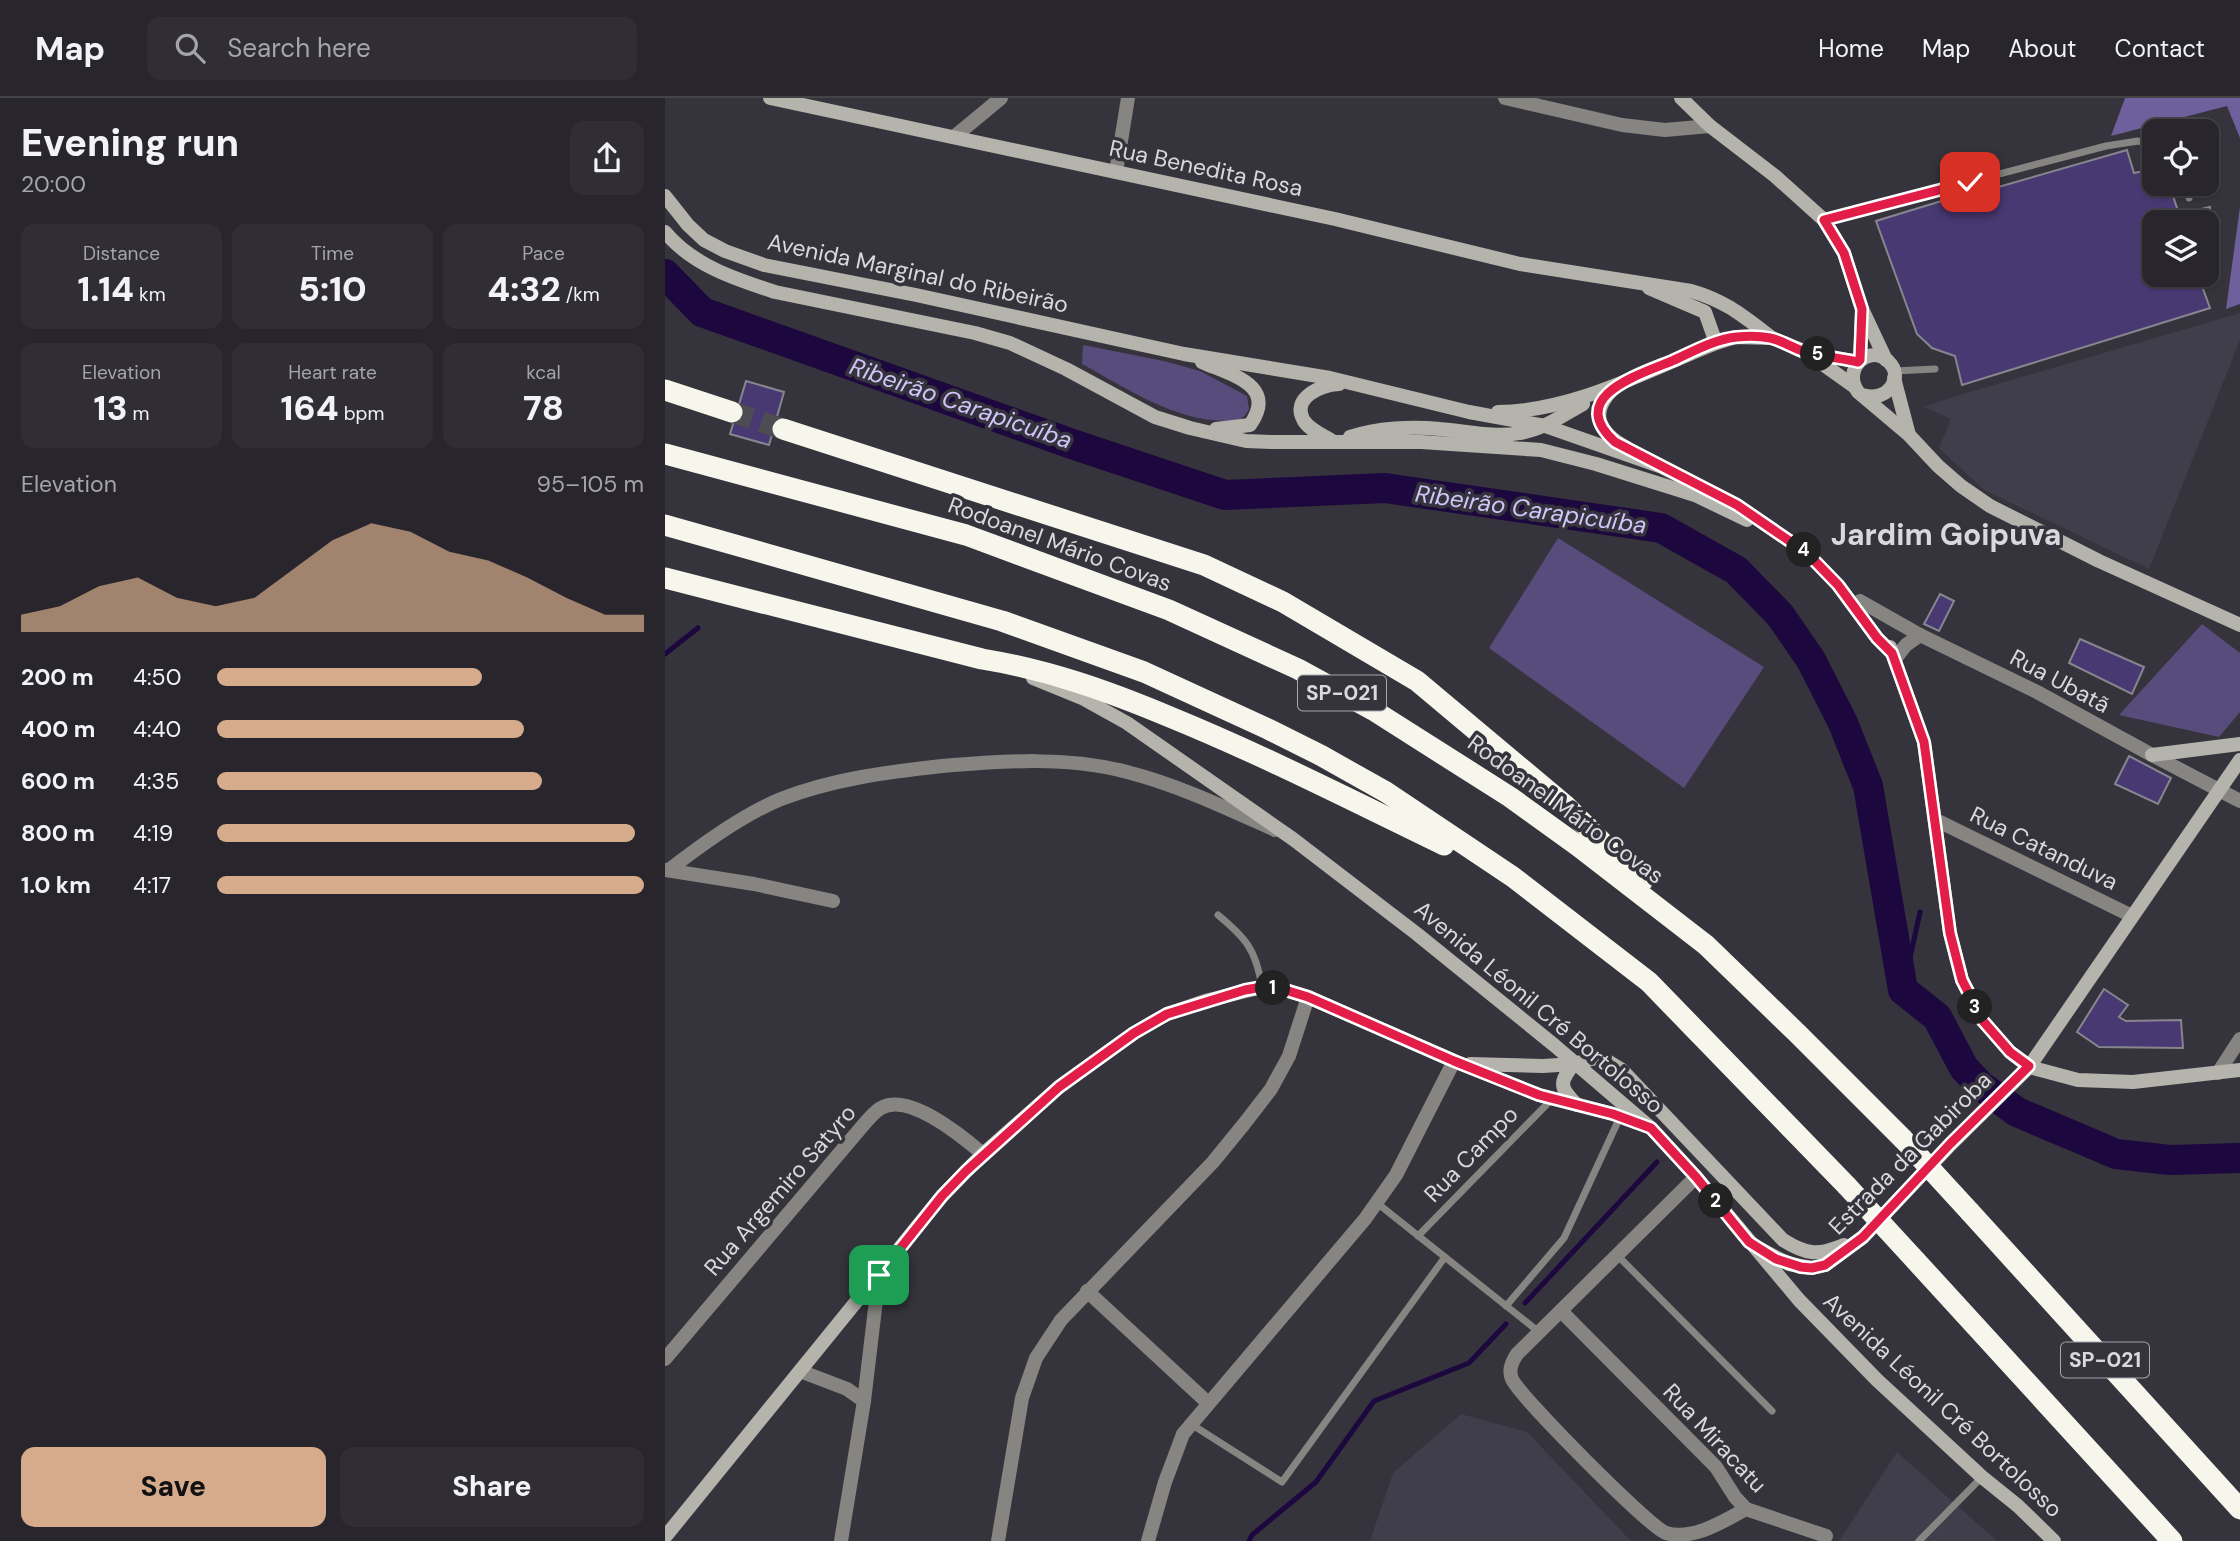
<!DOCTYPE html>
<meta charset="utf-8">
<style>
body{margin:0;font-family:"DM Sans",sans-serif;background:#302e34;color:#f1f3f6;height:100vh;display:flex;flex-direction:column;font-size:26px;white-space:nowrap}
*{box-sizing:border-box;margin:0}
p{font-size:23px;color:#a5a5a9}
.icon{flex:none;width:38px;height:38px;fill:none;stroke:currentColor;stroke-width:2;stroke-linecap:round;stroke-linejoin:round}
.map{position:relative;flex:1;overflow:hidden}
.side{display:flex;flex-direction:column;background:#28262c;width:665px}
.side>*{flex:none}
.tools{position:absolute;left:1477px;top:21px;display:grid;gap:14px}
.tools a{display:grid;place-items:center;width:77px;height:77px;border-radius:14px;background:#28262c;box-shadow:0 2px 5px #0004,0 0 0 2px #444348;font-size:35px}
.pin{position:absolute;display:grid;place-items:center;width:60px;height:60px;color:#fff;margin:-30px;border-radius:14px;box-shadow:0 4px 10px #0006}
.km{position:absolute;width:35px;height:35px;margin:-18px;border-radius:50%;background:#222;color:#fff;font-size:19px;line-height:35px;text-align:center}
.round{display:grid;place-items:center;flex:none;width:74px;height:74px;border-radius:14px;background:#302e34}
.head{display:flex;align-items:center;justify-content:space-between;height:119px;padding:0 21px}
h1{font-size:38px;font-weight:800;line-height:52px}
.metrics{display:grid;grid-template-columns:repeat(3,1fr);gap:10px;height:119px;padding:7px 21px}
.metrics div{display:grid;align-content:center;border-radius:14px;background:#302e34;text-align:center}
.metrics b{font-size:35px;font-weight:800}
.metrics small{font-size:19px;font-weight:400}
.metrics p{font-size:19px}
.chart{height:196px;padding:14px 21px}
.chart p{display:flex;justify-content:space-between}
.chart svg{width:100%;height:126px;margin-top:7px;fill:#d6ab8b;opacity:.7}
.primary-button{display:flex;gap:14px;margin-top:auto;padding:14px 21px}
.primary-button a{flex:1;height:80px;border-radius:14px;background:#d6ab8b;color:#111;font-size:28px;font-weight:800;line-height:80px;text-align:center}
.primary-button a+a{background:#302e34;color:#f1f3f6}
ul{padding:0 21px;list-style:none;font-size:23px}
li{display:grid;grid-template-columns:112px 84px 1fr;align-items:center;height:52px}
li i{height:18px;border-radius:9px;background:#d6ab8b}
header{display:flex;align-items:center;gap:42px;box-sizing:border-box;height:98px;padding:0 35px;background:#28262c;border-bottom:2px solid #444348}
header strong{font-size:33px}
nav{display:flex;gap:38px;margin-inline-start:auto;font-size:24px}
.search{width:490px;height:63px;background:#302e34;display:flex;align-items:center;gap:18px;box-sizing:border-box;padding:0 24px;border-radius:14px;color:#a5a5a9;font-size:26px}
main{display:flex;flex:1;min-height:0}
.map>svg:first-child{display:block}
.built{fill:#403e4b}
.green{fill:#574c7b}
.forest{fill:#6e5f9d}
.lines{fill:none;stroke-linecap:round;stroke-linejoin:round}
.stream{stroke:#1c073e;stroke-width:5}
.river{stroke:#1c073e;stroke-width:30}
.building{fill:#493973;stroke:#87868f;stroke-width:2}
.highway-tunnel{stroke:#4e4c53;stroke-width:21;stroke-dasharray:21 10;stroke-linecap:butt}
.lane{stroke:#868581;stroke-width:7}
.street{stroke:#868581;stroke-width:14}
.secondary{stroke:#b4b3ac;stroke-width:14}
.highway{stroke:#f7f6ec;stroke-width:21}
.highway-bridge{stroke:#f7f6ec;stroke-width:21}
.route-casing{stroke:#fff;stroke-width:14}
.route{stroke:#e11d48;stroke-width:9}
.labels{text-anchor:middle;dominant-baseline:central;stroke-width:7;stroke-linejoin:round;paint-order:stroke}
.shield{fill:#35333b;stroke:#a8a6ac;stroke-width:2}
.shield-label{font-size:21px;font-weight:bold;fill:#d9d8dd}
.street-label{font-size:23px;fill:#d9d8dd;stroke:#35333b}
.water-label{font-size:24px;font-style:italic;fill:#d0c5fb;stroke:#35333b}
.district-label{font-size:30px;font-weight:bold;fill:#d9d8dd;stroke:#35333b}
</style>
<header>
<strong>Map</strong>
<div class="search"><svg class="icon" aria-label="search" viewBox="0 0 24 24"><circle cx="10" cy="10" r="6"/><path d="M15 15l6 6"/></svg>Search here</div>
<nav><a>Home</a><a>Map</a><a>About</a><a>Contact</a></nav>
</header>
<main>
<section class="side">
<div class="head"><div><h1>Evening run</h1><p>20:00</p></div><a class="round"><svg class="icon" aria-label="share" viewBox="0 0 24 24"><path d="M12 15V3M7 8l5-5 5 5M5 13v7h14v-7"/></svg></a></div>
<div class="metrics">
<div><p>Distance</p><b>1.14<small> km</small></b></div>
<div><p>Time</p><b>5:10</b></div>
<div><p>Pace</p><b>4:32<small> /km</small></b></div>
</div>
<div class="metrics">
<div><p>Elevation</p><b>13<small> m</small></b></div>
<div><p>Heart rate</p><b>164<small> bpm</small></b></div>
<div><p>kcal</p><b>78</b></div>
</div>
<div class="chart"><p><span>Elevation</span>95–105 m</p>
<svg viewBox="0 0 160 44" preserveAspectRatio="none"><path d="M0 44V38L10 35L20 28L30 25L40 32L50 35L60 32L70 22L80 12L90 6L100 9L110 16L120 19L130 25L140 32L150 38L160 38V44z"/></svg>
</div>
<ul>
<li><b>200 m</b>4:50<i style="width:62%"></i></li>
<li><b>400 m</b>4:40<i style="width:72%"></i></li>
<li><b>600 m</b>4:35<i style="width:76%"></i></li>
<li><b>800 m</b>4:19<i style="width:98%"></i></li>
<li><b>1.0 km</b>4:17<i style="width:100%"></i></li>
</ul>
<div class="primary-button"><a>Save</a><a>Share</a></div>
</section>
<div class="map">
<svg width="1575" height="1443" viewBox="0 0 1575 1443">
<rect width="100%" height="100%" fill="#35333b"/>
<g class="built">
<polygon points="1575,215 1575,242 1484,471 1319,392 1274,350 1286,321 1259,309 1288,299"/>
<polygon points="796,1316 862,1334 966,1443 705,1443 728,1375"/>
<polygon points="1232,1354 1332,1443 1174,1443"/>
</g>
<g class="green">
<path d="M418,247L499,263L535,273L582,298L584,312C582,314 580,318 577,320C573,323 566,323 561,323C509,323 461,290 417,266Z"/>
<polygon points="893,440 1099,569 1019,690 824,550"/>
<polygon points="1537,526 1575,555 1575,614 1554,639 1454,617"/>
</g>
<g class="forest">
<polygon points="1460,0 1575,0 1575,40 1562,8 1446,38"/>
<polygon points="1575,109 1575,206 1561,211"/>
</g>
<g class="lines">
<g class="stream">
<polyline points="0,556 33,530"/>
<polyline points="1238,892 1255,814"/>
<polyline points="860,1205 992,1064"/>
<polyline points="584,1443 587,1437 651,1384 709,1303 804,1265 841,1226"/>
</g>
<polyline class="river" points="0,176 37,214 407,346 560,397 720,390 996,430 1071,472 1115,517 1146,562 1178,625 1203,688 1238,892 1272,919 1299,970 1316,988 1352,1014 1451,1056 1505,1062 1575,1060"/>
</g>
<g class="building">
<polygon points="1462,52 1469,75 1489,71 1489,86 1504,86 1514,116 1545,109 1547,164 1542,167 1542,124 1489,124 1489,177 1533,177 1545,210 1297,287 1290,258 1267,250 1252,236 1211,123 1306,94 1310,108 1319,103 1316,94"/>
<polygon points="81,283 119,294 104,347 65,336"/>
<polygon points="1275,496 1289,503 1274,533 1259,526"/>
<polygon points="1415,541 1479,569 1467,596 1404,565"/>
<polygon points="1464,658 1506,680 1493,706 1450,686"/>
<polygon points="1439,891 1463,907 1454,919 1461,923 1516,922 1518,950 1434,949 1412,934"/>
</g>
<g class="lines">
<polyline class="highway-tunnel" points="67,314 118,331"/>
<g class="lane">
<polyline points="1520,86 1524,100"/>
<polyline points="1159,122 1441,48 1473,43 1489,48"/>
<polyline points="1229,273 1270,271"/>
<path d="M553,817C581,840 591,852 597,889"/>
<polyline points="712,1105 874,1234"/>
<polyline points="753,1138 887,1001"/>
<polyline points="953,1158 1107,1313"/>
<polyline points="841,1208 899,1140 955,1019"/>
<polyline points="526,1326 617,1384 780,1159"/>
<polyline points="1254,1443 1317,1379"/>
</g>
<g class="street">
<polyline points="840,0 957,27 1000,32 1045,28"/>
<polyline points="289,39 336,0"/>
<polyline points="451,74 463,0"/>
<polyline points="1195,503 1255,537 1372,594 1487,657 1575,703"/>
<polyline points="1230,561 1241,547 1255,537"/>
<polyline points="1271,722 1467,818"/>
<polyline points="0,772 89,786 168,803"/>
<path d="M4,772C36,747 79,716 116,701C168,681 222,674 277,668C338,663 402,658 462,674C513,687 561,710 610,732"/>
<polyline points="1553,975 1575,941"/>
<path d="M1031,1079L852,1256C847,1264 843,1272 847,1281C855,1299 984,1429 1001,1435C1028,1443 1059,1423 1081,1411"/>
<polyline points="422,1193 543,1305"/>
<polyline points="896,1213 1051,1369 1070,1399 1081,1411 1161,1438"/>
<path d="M0,1261L200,1025C205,1020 210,1013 216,1010C244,994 298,1039 318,1056"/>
<polyline points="135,1273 182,1291 199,1303"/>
<polyline points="176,1443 199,1303 214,1177"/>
<polyline points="333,1443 357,1300 371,1260 396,1222 548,1064 579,1026 606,991 624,958 643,899"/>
<polyline points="483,1443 500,1384 518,1336 700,1121 731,1077 789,963"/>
</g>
<g class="secondary">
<path d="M105,0L670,121L855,166L1026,193C1061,203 1078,218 1107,240"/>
<polyline points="1016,0 1045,28 1110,78 1159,122 1179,155 1197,211 1221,262"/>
<polyline points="0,98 23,127 39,142 60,153 99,167 251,197 519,256 665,280 804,314 880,328 997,369 1072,407 1142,455 1173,487 1212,540 1227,555"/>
<path d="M0,134C27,167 70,181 110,194L310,235L345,245L401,271L490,319L525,330L581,343L606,344H756L876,352L931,366L1030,397L1082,422"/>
<polyline points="984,190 1040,214 1051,245"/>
<polyline points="1145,257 1190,289"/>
<polyline points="1195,262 1197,216"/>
<path d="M537,264C566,277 613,287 585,327L551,331"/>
<polyline points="1229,280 1244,337"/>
<path d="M951,288C924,313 931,333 962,350"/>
<path d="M1198,297C1221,305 1241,280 1223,263C1203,245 1177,272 1193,294L1244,337L1273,368L1296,388L1325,408L1434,463L1575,527"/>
<path d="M833,314C910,313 981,273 1051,245L1070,239L1107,240L1141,254L1193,264"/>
<path d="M685,339C712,330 746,328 775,331C802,333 829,340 855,335C879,331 898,317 918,306"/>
<path d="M666,342C657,337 645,332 639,323C625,300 656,287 674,286"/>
<polyline points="1225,549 1259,644 1285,835 1297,882 1318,923 1345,954 1364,969 1413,982 1468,984 1575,972"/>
<polyline points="368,580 417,600 462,625 628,741 752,836 889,947 986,1030 1031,1079 1134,1202 1212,1282 1317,1379 1353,1408 1389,1443"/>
<polyline points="1487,657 1575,646"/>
<path d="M805,966L878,968L909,966L930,960L944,964L957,972L1118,1142C1142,1157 1153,1158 1179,1147"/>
<path d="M909,966C893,985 895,990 912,1007"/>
<polyline points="1097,1152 1124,1166 1147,1170 1160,1167 1198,1139 1285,1047 1364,969 1575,662"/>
<polyline points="0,1439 277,1098 318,1056 394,989 469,935 502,916 540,903 597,889 617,891 643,899 789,963 874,997 948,1016 973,1025"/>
</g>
<g class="highway">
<polyline points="0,292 67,314"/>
<polyline points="118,331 539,467 618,504 752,583 900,707 977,784"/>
<polyline points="0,356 301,437 504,512 633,571 708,612 845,699 913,748 1041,847 1133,936 1238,1041"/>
<polyline points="0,427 337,523 479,574 603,631 657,658 721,694 848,779 984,884 1182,1088"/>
<path d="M0,480L317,561C384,572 443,593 505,619C598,657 688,703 779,747"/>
<polyline points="1305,1114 1575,1411"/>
<polyline points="1251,1163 1507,1443"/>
</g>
<g class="highway-bridge">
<polyline points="1238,1041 1305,1114"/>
<polyline points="1182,1088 1251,1163"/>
</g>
</g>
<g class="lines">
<g class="route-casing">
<path id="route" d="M214,1177L277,1098L301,1073L394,989L469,935L502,916L580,892L597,889L617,891L643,899L789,963L874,997L948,1016L986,1030L1031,1079L1084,1144L1111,1161L1136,1169L1147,1170L1160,1167L1198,1139L1285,1046L1364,968L1345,954L1318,923L1297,882L1285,835L1259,644L1227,555L1212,540L1173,487L1142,455L1072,407L950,344C900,299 973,277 1007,263C1027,254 1050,241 1072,239C1082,238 1095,238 1105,240C1116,242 1128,250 1140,254C1157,259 1176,260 1193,264L1195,262L1197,211L1179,155L1159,122L1305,84"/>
</g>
<use href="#route" class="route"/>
</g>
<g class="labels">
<g class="shield">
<rect x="633" y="577.5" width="88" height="35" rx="5"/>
<rect x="1396" y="1244.5" width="88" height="35" rx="5"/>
</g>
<g class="shield-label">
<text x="677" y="595">SP-021</text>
<text x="1440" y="1262">SP-021</text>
</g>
<g class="street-label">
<text transform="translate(541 70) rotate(12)">Rua Benedita Rosa</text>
<text transform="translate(253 175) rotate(12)">Avenida Marginal do Ribeirão</text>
<text transform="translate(395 446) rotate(20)">Rodoanel Mário Covas</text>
<text transform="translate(1395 583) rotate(28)">Rua Ubatã</text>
<text transform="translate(901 711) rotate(36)">Rodoanel Mário Covas</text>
<text transform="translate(1379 750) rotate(26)">Rua Catanduva</text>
<text transform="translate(874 909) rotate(40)">Avenida Léonil Cré Bortolosso</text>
<text transform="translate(1245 1055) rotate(-45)">Estrada da Gabiroba</text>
<text transform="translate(806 1056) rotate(-46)">Rua Campo</text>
<text transform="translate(115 1092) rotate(-49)">Rua Argemiro Satyro</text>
<text transform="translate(1278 1307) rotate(43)">Avenida Léonil Cré Bortolosso</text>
<text transform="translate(1050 1340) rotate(47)">Rua Miracatu</text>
</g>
<g class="water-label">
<text transform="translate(296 305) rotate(19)">Ribeirão Carapicuíba</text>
<text transform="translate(866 411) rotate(8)">Ribeirão Carapicuíba</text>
</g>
<g class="district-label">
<text x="1281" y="436">Jardim Goipuva</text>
</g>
</g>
</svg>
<div class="tools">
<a><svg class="icon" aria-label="locate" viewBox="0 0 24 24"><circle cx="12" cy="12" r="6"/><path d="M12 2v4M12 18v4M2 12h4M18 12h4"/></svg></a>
<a><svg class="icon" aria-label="layers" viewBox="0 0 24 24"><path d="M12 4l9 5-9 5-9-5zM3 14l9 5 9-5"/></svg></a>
</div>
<div class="pin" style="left:214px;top:1177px;background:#1e9e55"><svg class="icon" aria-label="arrive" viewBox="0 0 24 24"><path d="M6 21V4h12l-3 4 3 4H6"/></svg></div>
<div class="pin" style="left:1305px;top:84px;background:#d93025"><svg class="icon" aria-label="check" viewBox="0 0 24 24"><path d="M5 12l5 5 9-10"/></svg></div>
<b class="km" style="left:608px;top:890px">1</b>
<b class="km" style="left:1051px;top:1103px">2</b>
<b class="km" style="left:1310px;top:909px">3</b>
<b class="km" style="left:1139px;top:452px">4</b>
<b class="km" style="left:1153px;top:256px">5</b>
</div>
</main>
